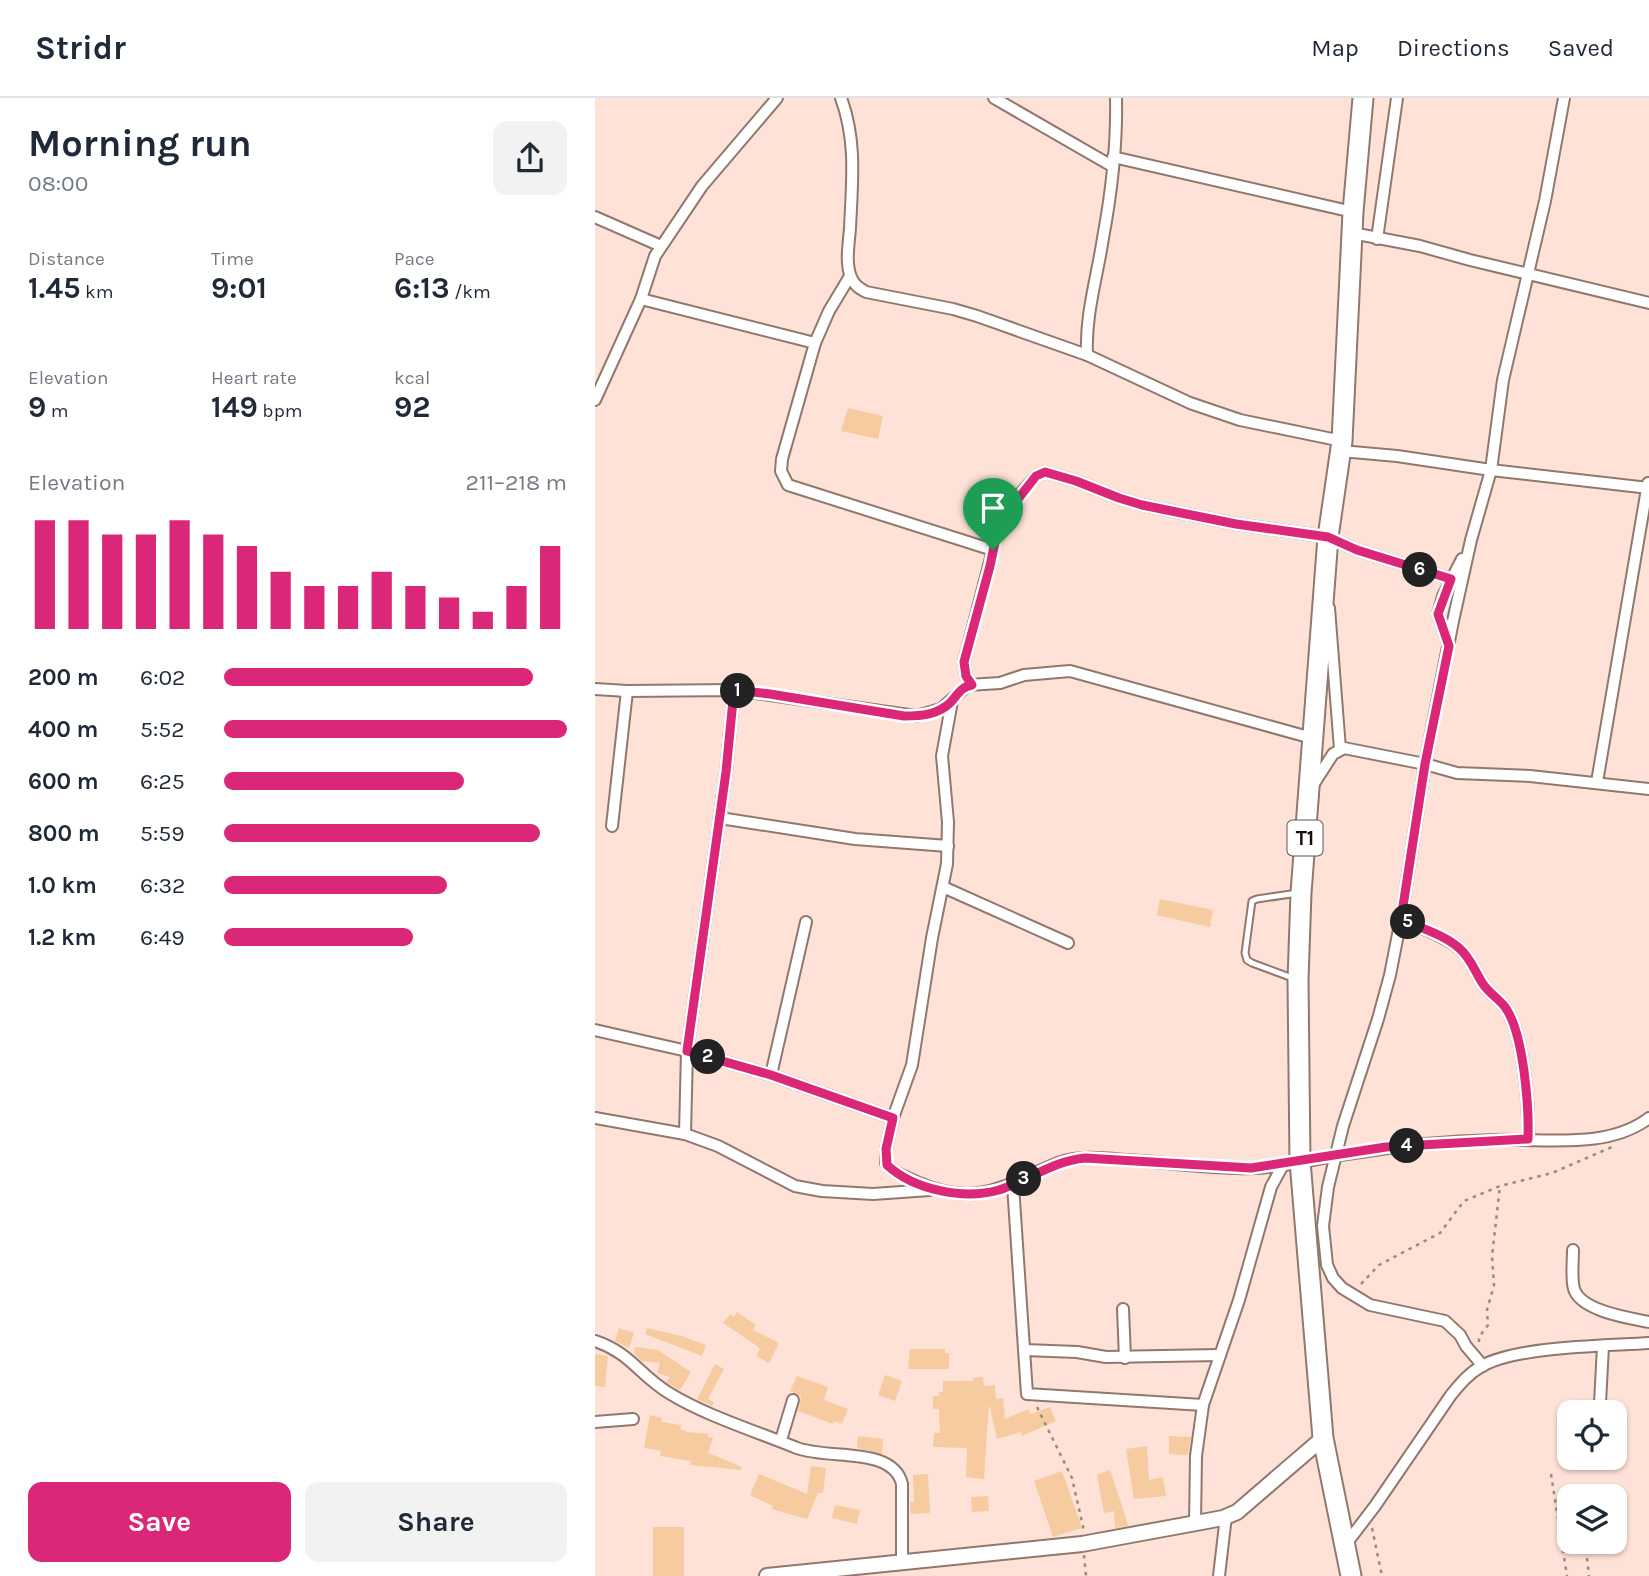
<!DOCTYPE html>
<meta charset="utf-8">
<style>
body{margin:0;font-family:Karla,sans-serif;background:#f2f2f3;color:#1f2937;height:100vh;display:flex;flex-direction:column;font-size:26px;white-space:nowrap}
*{box-sizing:border-box;margin:0}
p{font-size:23px;color:#747a83}
.icon{flex:none;width:38px;height:38px;fill:none;stroke:currentColor;stroke-width:2;stroke-linecap:round;stroke-linejoin:round}
.map{position:relative;flex:1;overflow:hidden}
.panel{display:flex;flex-direction:column;background:#fff;width:595px}
.panel>*{flex:none}
.controls{position:absolute;left:962px;top:1302px;display:grid;gap:14px}
.controls a{display:grid;place-items:center;width:70px;height:70px;border-radius:14px;background:#fff;box-shadow:0 2px 5px #0004;font-size:35px}
.pin{position:absolute;display:grid;place-items:center;width:60px;height:60px;color:#fff;margin:-72px -30px;border-radius:50% 50% 50% 0;rotate:-45deg;box-shadow:0 0 7px #0007}
.pin .icon{rotate:45deg}
.km{position:absolute;width:35px;height:35px;margin:-18px;border-radius:50%;background:#222;color:#fff;font-size:19px;line-height:35px;text-align:center}
.round{display:grid;place-items:center;flex:none;width:74px;height:74px;border-radius:14px;background:#f2f2f3}
.head{display:flex;align-items:center;justify-content:space-between;height:119px;padding:0 28px}
h1{font-size:38px;font-weight:700;line-height:52px}
.figures{display:grid;grid-template-columns:repeat(3,1fr);gap:10px;height:119px;padding:7px 28px}
.figures div{display:grid;align-content:center}
.figures b{font-size:30px;font-weight:700}
.figures small{font-size:19px;font-weight:400}
.figures p{font-size:19px}
.chart{height:196px;padding:14px 28px}
.chart p{display:flex;justify-content:space-between}
.chart svg{width:100%;height:126px;margin-top:7px;stroke:#db2777;stroke-width:6}
.cta{display:flex;gap:14px;margin-top:auto;padding:14px 28px}
.cta a{flex:1;height:80px;border-radius:14px;background:#db2777;color:#fff;font-size:28px;font-weight:700;line-height:80px;text-align:center}
.cta a+a{background:#f2f2f3;color:#1f2937}
ul{padding:0 28px;list-style:none;font-size:23px}
li{display:grid;grid-template-columns:112px 84px 1fr;align-items:center;height:52px}
li i{height:18px;border-radius:9px;background:#db2777}
header{display:flex;align-items:center;gap:42px;box-sizing:border-box;height:98px;padding:0 35px;background:#fff;border-bottom:2px solid #e0e1e3}
header strong{font-size:33px}
nav{display:flex;gap:38px;margin-inline-start:auto;font-size:24px}
main{display:flex;flex:1;min-height:0}
.map>svg:first-child{display:block}
.building{fill:#f5cb9f}
.lines{fill:none;stroke-linecap:round;stroke-linejoin:round}
.service-casing{stroke:#91786f;stroke-width:9}
.minor-casing{stroke:#91786f;stroke-width:14}
.tertiary-casing{stroke:#91786f;stroke-width:18}
.trunk-casing{stroke:#91786f;stroke-width:23}
.path{stroke:#9d8982;stroke-width:2.5;stroke-dasharray:3.5 5;stroke-linecap:butt}
.service{stroke:#fff;stroke-width:5}
.minor{stroke:#fff;stroke-width:10}
.tertiary{stroke:#fff;stroke-width:14}
.trunk{stroke:#fff;stroke-width:19}
.route-casing{stroke:#fff;stroke-width:14}
.route{stroke:#db2777;stroke-width:9}
.labels{text-anchor:middle;dominant-baseline:central;stroke-width:5;stroke-linejoin:round;paint-order:stroke}
.shield{fill:#fff;stroke:#5c5654;stroke-width:2}
.shield-label{font-size:21px;font-weight:bold;fill:#160d0a}
</style>
<header>
<strong>Stridr</strong>
<nav><a>Map</a><a>Directions</a><a>Saved</a></nav>
</header>
<main>
<section class="panel">
<div class="head"><div><h1>Morning run</h1><p>08:00</p></div><a class="round"><svg class="icon" aria-label="share" viewBox="0 0 24 24"><path d="M12 15V3M7 8l5-5 5 5M5 13v7h14v-7"/></svg></a></div>
<div class="figures">
<div><p>Distance</p><b>1.45<small> km</small></b></div>
<div><p>Time</p><b>9:01</b></div>
<div><p>Pace</p><b>6:13<small> /km</small></b></div>
</div>
<div class="figures">
<div><p>Elevation</p><b>9<small> m</small></b></div>
<div><p>Heart rate</p><b>149<small> bpm</small></b></div>
<div><p>kcal</p><b>92</b></div>
</div>
<div class="chart"><p><span>Elevation</span>211–218 m</p>
<svg viewBox="0 0 160 44" preserveAspectRatio="none"><path d="M5 44V6M15 44V6M25 44V11M35 44V11M45 44V6M55 44V11M65 44V15M75 44V24M85 44V29M95 44V29M105 44V24M115 44V29M125 44V33M135 44V38M145 44V29M155 44V15"/></svg>
</div>
<ul>
<li><b>200 m</b>6:02<i style="width:90%"></i></li>
<li><b>400 m</b>5:52<i style="width:100%"></i></li>
<li><b>600 m</b>6:25<i style="width:70%"></i></li>
<li><b>800 m</b>5:59<i style="width:92%"></i></li>
<li><b>1.0 km</b>6:32<i style="width:65%"></i></li>
<li><b>1.2 km</b>6:49<i style="width:55%"></i></li>
</ul>
<div class="cta"><a>Save</a><a>Share</a></div>
</section>
<div class="map">
<svg width="1054" height="1478" viewBox="0 0 1054 1478">
<rect width="100%" height="100%" fill="#fee2d8"/>
<g class="building">
<polygon points="253,310 288,318 283,341 246,333"/>
<polygon points="565,801 618,812 615,829 562,817"/>
<polygon points="142,1214 161,1227 158,1232 184,1245 174,1265 161,1258 165,1251 162,1248 128,1225 135,1216 139,1219"/>
<polygon points="24,1230 39,1235 34,1250 20,1243"/>
<polygon points="52,1230 87,1238 111,1247 107,1258 50,1236"/>
<polygon points="40,1249 63,1252 96,1274 85,1292 71,1284 75,1279 62,1275 65,1265 47,1263 39,1256"/>
<polygon points="315,1251 350,1251 350,1255 354,1255 354,1271 313,1271"/>
<polygon points="0,1256 13,1258 10,1289 0,1288"/>
<polygon points="120,1266 129,1271 113,1301 119,1304 117,1308 102,1301"/>
<polygon points="290,1277 307,1283 300,1303 283,1297"/>
<polygon points="202,1278 233,1289 229,1302 253,1311 247,1326 239,1323 238,1326 203,1313 206,1298 195,1293"/>
<polygon points="388,1279 389,1288 400,1287 401,1301 408,1300 410,1321 433,1311 436,1316 455,1309 461,1323 427,1338 426,1334 402,1341 394,1306 389,1381 371,1379 372,1350 338,1349 339,1335 345,1335 344,1311 338,1311 338,1298 344,1298 344,1294 348,1294 348,1283 378,1283 378,1280"/>
<polygon points="55,1317 67,1320 66,1324 86,1327 85,1331 92,1334 113,1336 113,1339 118,1340 113,1355 147,1369 146,1372 95,1367 96,1363 65,1358 66,1353 49,1350"/>
<polygon points="263,1338 288,1341 287,1356 262,1350"/>
<polygon points="574,1338 596,1339 593,1357 574,1356"/>
<polygon points="552,1348 554,1382 568,1379 571,1398 539,1401 531,1351"/>
<polygon points="216,1368 231,1370 228,1395 223,1395 212,1421 177,1411 178,1408 155,1397 164,1376 212,1396"/>
<polygon points="515,1372 528,1411 533,1428 520,1430 519,1413 509,1415 502,1377"/>
<polygon points="467,1373 487,1430 458,1439 439,1383"/>
<polygon points="333,1376 335,1415 316,1416 315,1404 319,1404 318,1377"/>
<polygon points="393,1398 394,1413 377,1414 376,1399"/>
<polygon points="240,1407 265,1412 262,1426 237,1420"/>
<rect x="58" y="1429" width="31" height="49"/>
</g>
<g class="lines">
<g class="service-casing">
<polyline id="service" points="700,881 657,865 652,862 650,855 657,803 662,801 703,795"/>
</g>
<g class="minor-casing">
<g id="minor">
<path d="M246,0C262,43 257,85 255,130C254,145 250,165 256,179C259,187 264,190 271,194L358,211L382,218L492,257L595,305L645,322L747,343"/>
<polyline points="399,0 517,68"/>
<polyline points="518,59 758,114"/>
<polyline points="0,119 66,148"/>
<polyline points="757,135 825,148 875,162 1054,205"/>
<polyline points="782,141 802,0"/>
<polyline points="255,178 234,213 220,245 187,361 186,373 193,387 398,452 369,564 371,578 377,587"/>
<polyline points="46,201 220,245"/>
<path d="M492,257C490,217 502,180 508,140C516,97 522,43 521,0"/>
<polyline points="0,302 46,201 60,158 107,88 182,0"/>
<polyline points="746,353 802,358 896,372 1054,390"/>
<polyline points="398,452 401,433 408,416 441,378 450,374 481,383 524,400 547,407 641,426 733,439 762,452 856,481"/>
<polyline points="734,510 745,651"/>
<polyline points="854,548 843,516 848,498 867,461"/>
<polyline points="0,591 32,593 139,592 321,618 346,611 373,587 405,585 429,577 475,573 717,640"/>
<path d="M357,603L347,658L353,724L352,766L337,840L317,967L298,1020L291,1051V1065C298,1075 311,1079 322,1084C384,1111 408,1087 463,1065C484,1057 509,1060 531,1062C568,1064 605,1069 642,1070C679,1072 716,1061 752,1056C801,1048 851,1043 900,1042C950,1040 1012,1052 1054,1020"/>
<polyline points="1002,684 1053,385"/>
<polyline points="718,687 738,656 749,650 830,666 862,675 935,678 1054,691"/>
<polyline points="125,720 260,741 353,748"/>
<polyline points="17,728 32,593"/>
<polyline points="348,789 473,845"/>
<path d="M806,821C825,830 848,837 864,850C876,860 880,874 888,886C894,895 904,901 910,909C929,935 934,1010 933,1041"/>
<polyline points="0,932 92,953 176,977 298,1020"/>
<polyline points="176,977 211,824"/>
<polyline points="0,1020 90,1036 123,1048 200,1088 227,1093 278,1096 335,1092"/>
<polyline points="90,1036 92,953 131,674 139,592"/>
<polyline points="418,1087 432,1296 608,1307"/>
<path d="M978,1152C978,1164 976,1180 979,1191C986,1213 1034,1220 1054,1224"/>
<polyline points="528,1211 530,1260"/>
<path d="M0,1243C36,1255 44,1277 74,1295C109,1317 163,1334 202,1350C234,1362 298,1348 307,1386V1465"/>
<polyline points="430,1252 482,1254 511,1259 625,1257"/>
<polyline points="888,1268 871,1248 865,1237 850,1223 775,1207 747,1190 738,1180 732,1167 728,1128 733,1089 748,1028 783,921 795,877 806,821 830,666 858,523 876,442 896,372 908,282 950,103 969,0"/>
<polyline points="1005,1305 1008,1248"/>
<polyline points="0,1324 38,1321"/>
<polyline points="186,1342 198,1302"/>
<polyline points="600,1426 601,1358 608,1307 644,1202 676,1089 688,1067"/>
<path d="M751,1446L780,1408L856,1297C865,1286 874,1275 887,1268C922,1248 1012,1248 1054,1245"/>
<polyline points="624,1478 631,1418"/>
</g>
</g>
<g class="tertiary-casing">
<polyline id="tertiary" points="172,1478 487,1446 628,1420 642,1414 728,1340"/>
</g>
<g class="trunk-casing">
<polyline id="trunk" points="756,1478 728,1340 705,1063 703,882 706,795 733,439 747,343 758,114 768,0"/>
</g>
<g class="path">
<polyline points="766,1186 784,1167 845,1135 869,1103 905,1088 957,1075 1017,1049"/>
<polyline points="884,1244 884,1239 893,1227 892,1212 899,1187 897,1158 905,1088"/>
<polyline points="442,1309 477,1380 489,1433"/>
<polyline points="956,1376 972,1478"/>
<polyline points="777,1430 787,1478"/>
<polyline points="489,1457 491,1478"/>
<polyline points="992,1460 994,1478"/>
</g>
<use href="#service" class="service"/>
<use href="#minor" class="minor"/>
<use href="#tertiary" class="tertiary"/>
<use href="#trunk" class="trunk"/>
</g>
<g class="lines">
<g class="route-casing">
<path id="route" d="M450,374L481,383L524,400L547,407L641,426L733,439L762,452L856,481L843,516L854,548L830,666L806,821C825,830 848,836 864,850C876,860 880,874 888,886C894,895 904,901 910,909C929,935 934,1010 933,1041L791,1049L656,1070L490,1060C458,1063 434,1082 404,1092C369,1102 319,1092 292,1067L291,1051L298,1020L176,977L92,953L131,674L139,592L175,596L309,618C326,618 343,617 356,604C363,596 366,589 377,587L371,578L369,564L395,468L404,425L441,378Z"/>
</g>
<use href="#route" class="route"/>
</g>
<g class="labels">
<rect class="shield" x="692.5" y="722.5" width="35" height="35" rx="5"/>
<g class="shield-label">
<text x="710" y="740">T1</text>
</g>
</g>
</svg>
<div class="controls">
<a><svg class="icon" aria-label="locate" viewBox="0 0 24 24"><circle cx="12" cy="12" r="6"/><path d="M12 2v4M12 18v4M2 12h4M18 12h4"/></svg></a>
<a><svg class="icon" aria-label="layers" viewBox="0 0 24 24"><path d="M12 4l9 5-9 5-9-5zM3 14l9 5 9-5"/></svg></a>
</div>
<div class="pin" style="left:398px;top:452px;background:#1e9e55"><svg class="icon" aria-label="arrive" viewBox="0 0 24 24"><path d="M6 21V4h12l-3 4 3 4H6"/></svg></div>
<b class="km" style="left:143px;top:593px">1</b>
<b class="km" style="left:113px;top:959px">2</b>
<b class="km" style="left:429px;top:1081px">3</b>
<b class="km" style="left:812px;top:1048px">4</b>
<b class="km" style="left:813px;top:824px">5</b>
<b class="km" style="left:825px;top:472px">6</b>
</div>
</main>
